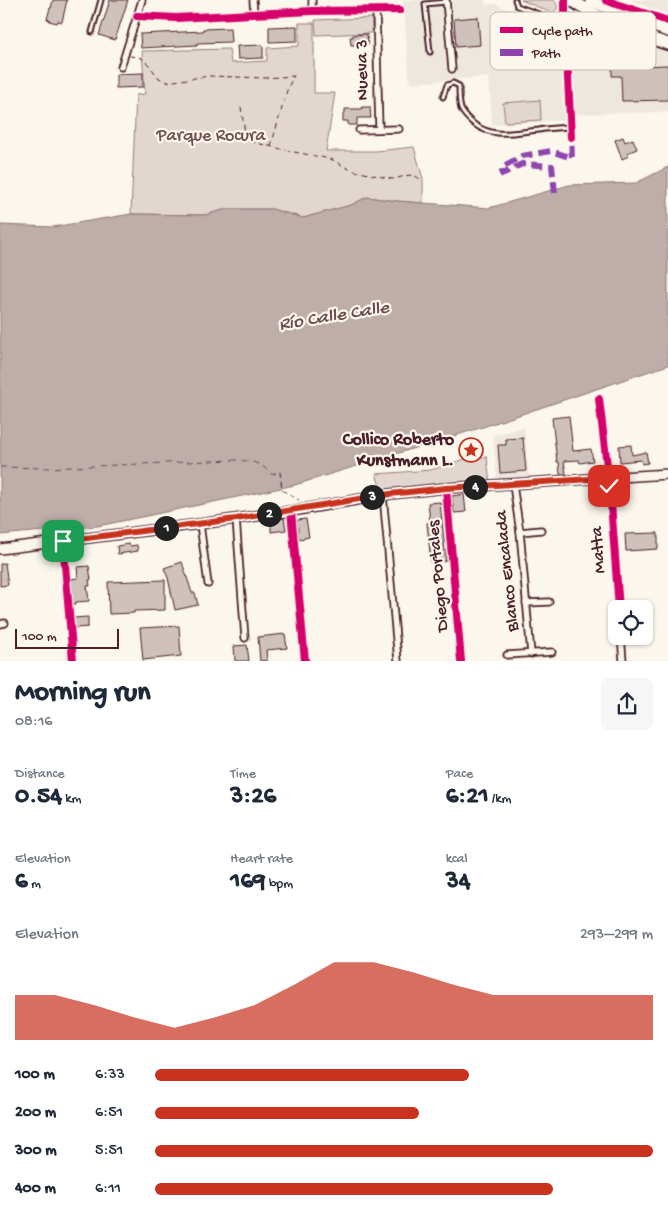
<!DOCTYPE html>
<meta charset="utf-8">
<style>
body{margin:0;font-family:"Gochi Hand",sans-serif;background:#f6f6f7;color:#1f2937;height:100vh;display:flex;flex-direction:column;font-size:19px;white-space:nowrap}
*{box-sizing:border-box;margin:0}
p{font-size:16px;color:#747a83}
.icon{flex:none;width:28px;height:28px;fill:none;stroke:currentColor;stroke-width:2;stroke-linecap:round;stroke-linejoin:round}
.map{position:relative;height:661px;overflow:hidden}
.details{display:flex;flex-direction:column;background:#fff;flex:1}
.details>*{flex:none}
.fabs{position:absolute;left:608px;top:600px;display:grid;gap:10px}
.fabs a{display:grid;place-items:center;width:45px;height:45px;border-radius:8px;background:#fff;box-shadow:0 1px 4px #0004;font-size:25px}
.scale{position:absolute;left:15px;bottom:12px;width:104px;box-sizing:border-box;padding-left:5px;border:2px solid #4a1f2b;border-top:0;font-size:14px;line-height:18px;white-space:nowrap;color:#4a1f2b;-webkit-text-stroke:4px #fbf7ec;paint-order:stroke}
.pin{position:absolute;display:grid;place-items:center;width:42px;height:42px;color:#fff;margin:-21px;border-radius:10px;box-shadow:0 2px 8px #0006}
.km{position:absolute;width:25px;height:25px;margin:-12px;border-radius:50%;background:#222;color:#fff;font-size:14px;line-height:25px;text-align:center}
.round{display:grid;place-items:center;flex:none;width:52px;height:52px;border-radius:8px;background:#f6f6f7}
.head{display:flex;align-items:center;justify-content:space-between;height:85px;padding:0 15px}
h1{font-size:28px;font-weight:800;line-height:38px}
.figures{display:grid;grid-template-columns:repeat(3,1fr);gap:8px;height:85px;padding:5px 15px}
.figures div{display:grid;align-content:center}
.figures b{font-size:25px;font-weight:800}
.figures small{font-size:14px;font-weight:400}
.figures p{font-size:14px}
.chart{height:140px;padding:10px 15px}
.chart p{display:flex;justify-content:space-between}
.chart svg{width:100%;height:90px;margin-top:5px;fill:#c8321e;opacity:.7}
ul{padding:0 15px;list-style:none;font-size:16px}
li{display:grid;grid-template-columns:80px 60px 1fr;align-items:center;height:38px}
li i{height:12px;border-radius:6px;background:#c8321e}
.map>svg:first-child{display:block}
.built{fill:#eee7de}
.green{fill:#e2d7d0;stroke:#967b7e}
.water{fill:#bfadaa;stroke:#907477}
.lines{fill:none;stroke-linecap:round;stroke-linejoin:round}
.ferry{stroke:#6d4a51;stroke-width:1;stroke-dasharray:6 5;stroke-linecap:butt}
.building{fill:#cfc2bc;stroke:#4a1f2b}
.lane-casing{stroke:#4a1f2b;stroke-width:7}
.street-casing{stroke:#4a1f2b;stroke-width:9}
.secondary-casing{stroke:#4a1f2b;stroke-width:12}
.highway-casing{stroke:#4a1f2b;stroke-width:15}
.path{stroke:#4a1f2b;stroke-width:1;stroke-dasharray:5 4;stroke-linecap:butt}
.lane{stroke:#fbf7ec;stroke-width:3}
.street{stroke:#fbf7ec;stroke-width:5.5}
.secondary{stroke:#fbf7ec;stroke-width:9}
.highway{stroke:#fbf7ec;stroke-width:11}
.quiet{stroke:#8e44ad;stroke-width:6;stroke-dasharray:12 6;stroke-linecap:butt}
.cycleway-casing{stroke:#fbf7ec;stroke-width:11}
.cycleway{stroke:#d6006c;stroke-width:8}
.route-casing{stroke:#fff;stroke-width:10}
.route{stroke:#c8321e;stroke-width:6}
.labels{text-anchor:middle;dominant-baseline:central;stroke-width:4.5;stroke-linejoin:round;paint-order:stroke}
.street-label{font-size:18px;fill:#4a1f2b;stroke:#fbf7ec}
.park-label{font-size:18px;fill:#704d54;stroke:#fbf7ec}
.poi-label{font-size:18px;font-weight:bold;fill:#4a1f2b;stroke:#fbf7ec;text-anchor:end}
.water-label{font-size:19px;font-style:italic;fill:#6d4a51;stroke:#fbf7ec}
.key{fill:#fbf7ec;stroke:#c6b6b2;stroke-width:1}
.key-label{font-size:14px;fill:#4a1f2b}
</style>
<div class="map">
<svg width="668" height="661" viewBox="0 0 668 661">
<rect width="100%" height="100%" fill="#fbf7ec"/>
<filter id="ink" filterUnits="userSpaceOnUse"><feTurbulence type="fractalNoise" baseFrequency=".02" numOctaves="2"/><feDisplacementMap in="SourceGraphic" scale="10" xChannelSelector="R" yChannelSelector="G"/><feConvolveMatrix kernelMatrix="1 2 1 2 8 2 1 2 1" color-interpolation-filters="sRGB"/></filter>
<g filter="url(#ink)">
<g class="built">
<polygon points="403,0 485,0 485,5 496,4 534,22 544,22 556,30 559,34 564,120 492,125 489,77 410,83"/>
<polygon points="630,0 668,0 668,15 653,9"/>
<polygon points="572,11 613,31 668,51 668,112 575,114"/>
<polygon points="524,427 529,478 497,481 493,435"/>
</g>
<g class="green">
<path d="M521,0H554C558,5 559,10 552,13Z"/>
<polygon points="372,18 372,33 316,35 315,20"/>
<polygon points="299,23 314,23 314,93 335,93 326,151 377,151 414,147 423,179 423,203 397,201 367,197 351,205 303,218 272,209 227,209 205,215 131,214 136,95 145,94 142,51 229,49 231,63 267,61 267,48 299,46"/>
<polygon points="540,100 541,120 505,122 503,103"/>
<polygon points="487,457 490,484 382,492 376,474 431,470 468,458"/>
</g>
<polygon class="water" points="668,167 668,365 483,427 295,485 98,526 0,535 0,225 53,227 131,214 205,215 227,209 272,209 303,218 351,205 367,197 397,201 489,208 569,185 636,183"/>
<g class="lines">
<path class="ferry" d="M0,467L49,468L234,460C250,461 260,461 271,474"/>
</g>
<g class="building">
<polygon points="53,0 67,0 62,22 58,21 57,23 49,21 50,20 47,19 50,8 51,8"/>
<polygon points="110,0 128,0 115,40 99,35"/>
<polygon points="478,17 480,45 456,47 454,19"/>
<polygon points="297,26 297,41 269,42 269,27"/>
<polygon points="230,28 231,42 197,43 197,45 141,48 140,34 203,31 203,29"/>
<polygon points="367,34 368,45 351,45 350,37 353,37 353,35"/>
<polygon points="263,45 263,58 238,59 237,46"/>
<polygon points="668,65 668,100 622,101 621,76 612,76 612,67"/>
<polygon points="143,73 143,87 116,88 116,74"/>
<polygon points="362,107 370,107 371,118 357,118 357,125 348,125 348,121 343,121 343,113 345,113 345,109 362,109"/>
<polygon points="623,137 625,142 633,139 637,149 627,153 629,156 622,159 615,140"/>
<polygon points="569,416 573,451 591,449 593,461 580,463 579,460 564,461 566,474 560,474 559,462 557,462 552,418"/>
<polygon points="523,438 526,471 500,473 498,445 506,445 506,439"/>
<polygon points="631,445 632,455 646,452 648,463 642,464 641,460 620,462 619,446"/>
<polygon points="464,494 466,512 454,513 452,496"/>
<polygon points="440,502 446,561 431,563 427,523 430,522 428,503"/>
<polygon points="284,518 286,530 271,532 271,520"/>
<polygon points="306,519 309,537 299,539 297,520"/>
<polygon points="658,533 658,549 626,551 625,534"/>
<polygon points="129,544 130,546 137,545 138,551 118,554 117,546"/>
<polygon points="182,562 192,593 195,593 198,605 175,610 168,578 164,568"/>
<polygon points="5,563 8,585 0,586 0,564"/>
<polygon points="89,566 91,580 89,580 90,586 87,586 89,601 76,602 76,604 73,604 71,579 78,578 77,567"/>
<polygon points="165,580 165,610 134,611 134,613 109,614 108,582"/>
<polygon points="88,617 88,627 75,628 74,618"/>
<polygon points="179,626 181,656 143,660 140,628"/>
<polygon points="285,634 287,648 266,650 267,660 260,661 258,637"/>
<polygon points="247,645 249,661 235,661 234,646"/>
</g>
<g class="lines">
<g class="lane-casing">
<g id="lane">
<polyline points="515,0 517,6 552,19 565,19"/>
<polyline points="92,32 101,0"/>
<polyline points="430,52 425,4 446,2"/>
<path d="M443,97L447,85L453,83L459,86C459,93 459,102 461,109C464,115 469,120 474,124C494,139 516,132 539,130C549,128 560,128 570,127"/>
</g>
</g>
<g class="street-casing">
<g id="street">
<polyline points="253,0 254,14"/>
<polyline points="312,0 312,11"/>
<polyline points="446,0 452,69"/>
<polyline points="565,0 565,19 571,137"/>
<polyline points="376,10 379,129"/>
<polyline points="137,16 176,18 312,11 400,10"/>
<polyline points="121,67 142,0"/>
<polyline points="359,130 399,129"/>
<polyline points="599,399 610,490 619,609"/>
<polyline points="513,485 520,532 531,654"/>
<polyline points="446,488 461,661"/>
<polyline points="383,495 398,661"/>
<polyline points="291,511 305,661"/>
<polyline points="236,519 245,638"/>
<polyline points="200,524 208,584"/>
<polyline points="520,532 541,530"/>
<polyline points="63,541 73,661"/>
<polyline points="526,603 549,602"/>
<polyline points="0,624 5,623"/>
<polyline points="621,636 623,661"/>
<polyline points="507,655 552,652"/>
</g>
</g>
<g class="secondary-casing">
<polyline id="secondary" points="0,549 200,524 298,510 390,494 446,488 668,474"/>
</g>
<g class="highway-casing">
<g id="highway">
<polyline points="571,0 605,20 644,36 668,44"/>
<polyline points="591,0 625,16 668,31"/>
</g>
</g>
<g class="path">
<polyline points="130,56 142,58 148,64 159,78 167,82 209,76 264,78 294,76"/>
<path d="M241,107L245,133L252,142L294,152L321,157L333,160L347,168L355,171L392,179C404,178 409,171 420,179"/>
<polyline points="271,146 288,87 294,76"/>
<polyline points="271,474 280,472 282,490 299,500"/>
</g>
<use href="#lane" class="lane"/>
<use href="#street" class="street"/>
<use href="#secondary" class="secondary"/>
<use href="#highway" class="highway"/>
<polyline class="quiet" points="555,193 552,166 522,164 502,174 502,167 522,156 551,151 572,158 571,137"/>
<g class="cycleway-casing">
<g id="cycleway">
<polyline points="565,0 565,19 571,137"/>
<polyline points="606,0 616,4 668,21"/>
<polyline points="137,16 176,18 312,11 400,10"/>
<polyline points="599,399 610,490 619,609"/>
<polyline points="446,488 461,661"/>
<polyline points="291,511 305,661"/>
<polyline points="63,541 73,661"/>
</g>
</g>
<use href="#cycleway" class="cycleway"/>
</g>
</g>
<g class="lines" filter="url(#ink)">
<g class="route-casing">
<polyline id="route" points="63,541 236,519 390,494 446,488 608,478 609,486"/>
</g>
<use href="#route" class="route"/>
</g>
<defs>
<g id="sight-ring" transform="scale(1.25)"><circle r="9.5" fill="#fbf7ec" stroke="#c8321e" stroke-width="1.5"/><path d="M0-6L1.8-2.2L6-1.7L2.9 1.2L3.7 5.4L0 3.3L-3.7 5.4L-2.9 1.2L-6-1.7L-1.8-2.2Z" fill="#c8321e"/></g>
</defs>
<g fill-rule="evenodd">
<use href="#sight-ring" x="471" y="450"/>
</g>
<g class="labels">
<g class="street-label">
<text transform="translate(363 70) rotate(-91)">Nueva 3</text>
<text transform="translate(599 550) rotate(-94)">Matta</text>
<text transform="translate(508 571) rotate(-96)">Blanco Encalada</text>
<text transform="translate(439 576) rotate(-95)">Diego Portales</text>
</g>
<g class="park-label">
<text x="211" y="136">Parque Rocura</text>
</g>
<g class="poi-label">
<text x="454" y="440">Collico Roberto<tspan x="454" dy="21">Kunstmann L.</tspan></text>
</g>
<g class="water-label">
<text transform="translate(334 317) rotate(-9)">Río Calle Calle</text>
</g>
</g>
<rect x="490" y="12" width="166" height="58" rx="8" class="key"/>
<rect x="500" y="27" width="23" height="6" fill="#d6006c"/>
<rect x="500" y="49" width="23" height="7" fill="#8e44ad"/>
<g class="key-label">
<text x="532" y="35">Cycle path</text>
<text x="532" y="57">Path</text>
</g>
</svg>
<div class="fabs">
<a><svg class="icon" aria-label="locate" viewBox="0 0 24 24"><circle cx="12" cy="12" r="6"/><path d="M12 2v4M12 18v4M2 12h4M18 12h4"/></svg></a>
</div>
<div class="scale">100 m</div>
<div class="pin" style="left:63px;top:541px;background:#1e9e55"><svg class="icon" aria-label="arrive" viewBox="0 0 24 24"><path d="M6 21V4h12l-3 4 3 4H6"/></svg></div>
<div class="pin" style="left:609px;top:486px;background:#d93025"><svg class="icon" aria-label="check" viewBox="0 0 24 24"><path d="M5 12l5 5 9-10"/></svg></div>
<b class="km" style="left:166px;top:528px">1</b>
<b class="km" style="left:269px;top:514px">2</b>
<b class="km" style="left:372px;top:497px">3</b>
<b class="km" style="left:475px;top:487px">4</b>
</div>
<section class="details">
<div class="head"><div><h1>Morning run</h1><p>08:16</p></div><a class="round"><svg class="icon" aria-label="share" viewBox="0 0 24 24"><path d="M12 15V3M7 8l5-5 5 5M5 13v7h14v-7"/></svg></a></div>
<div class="figures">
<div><p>Distance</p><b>0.54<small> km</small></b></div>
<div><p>Time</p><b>3:26</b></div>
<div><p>Pace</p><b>6:21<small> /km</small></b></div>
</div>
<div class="figures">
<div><p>Elevation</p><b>6<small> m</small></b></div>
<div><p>Heart rate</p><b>169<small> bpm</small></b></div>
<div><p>kcal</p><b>34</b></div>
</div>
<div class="chart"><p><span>Elevation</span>293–299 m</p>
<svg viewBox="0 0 160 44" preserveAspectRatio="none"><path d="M0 44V22L10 22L20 27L30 33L40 38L50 33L60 27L70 17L80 6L90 6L100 11L110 17L120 22L130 22L140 22L150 22L160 22V44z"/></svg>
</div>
<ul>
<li><b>100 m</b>6:33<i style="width:63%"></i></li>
<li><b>200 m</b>6:51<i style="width:53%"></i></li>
<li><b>300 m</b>5:51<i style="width:100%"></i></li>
<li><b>400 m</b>6:11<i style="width:80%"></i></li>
</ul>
</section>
